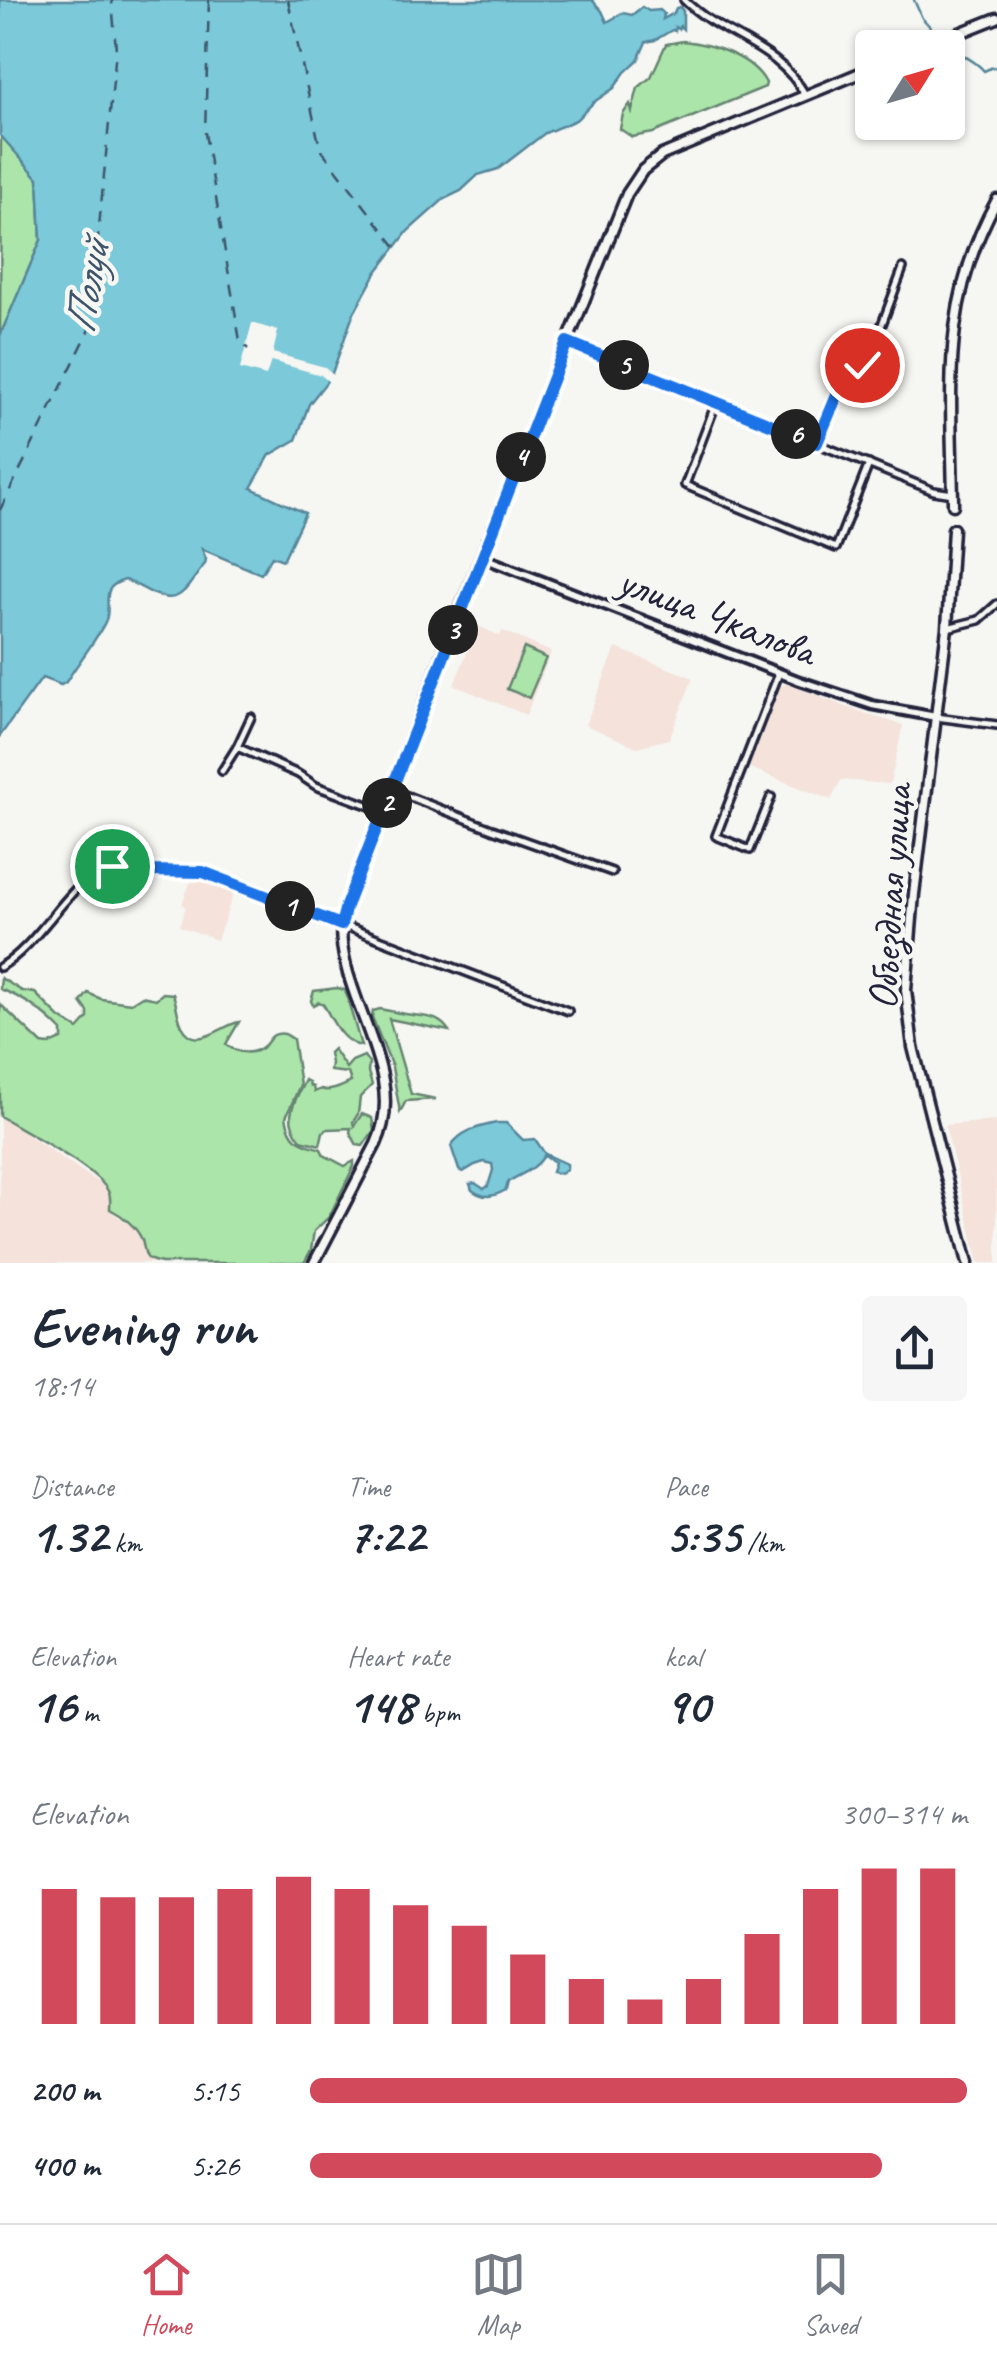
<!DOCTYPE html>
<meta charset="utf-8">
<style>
body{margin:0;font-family:Caveat,sans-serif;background:#f6f6f7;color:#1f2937;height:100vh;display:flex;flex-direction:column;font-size:38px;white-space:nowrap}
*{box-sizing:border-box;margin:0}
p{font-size:32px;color:#747a83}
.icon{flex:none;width:55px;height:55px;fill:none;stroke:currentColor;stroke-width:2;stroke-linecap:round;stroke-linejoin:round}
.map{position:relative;height:1263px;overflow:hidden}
.side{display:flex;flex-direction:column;background:#fff;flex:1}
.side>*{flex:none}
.needle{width:65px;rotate:53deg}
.fabs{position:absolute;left:855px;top:30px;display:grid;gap:20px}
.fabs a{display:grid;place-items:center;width:110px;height:110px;border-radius:10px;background:#fff;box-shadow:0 2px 8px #0004;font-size:50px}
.pin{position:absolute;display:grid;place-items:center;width:85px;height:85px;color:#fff;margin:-42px;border:5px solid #fff;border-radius:50%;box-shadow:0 2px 10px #0007}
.km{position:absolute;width:50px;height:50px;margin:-25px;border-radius:50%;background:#222;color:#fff;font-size:28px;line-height:50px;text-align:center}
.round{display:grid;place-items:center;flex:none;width:105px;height:105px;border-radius:10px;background:#f6f6f7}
.summary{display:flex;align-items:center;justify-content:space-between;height:170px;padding:0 30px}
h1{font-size:55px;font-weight:600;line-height:75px}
.stats{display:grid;grid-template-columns:repeat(3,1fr);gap:15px;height:170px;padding:10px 30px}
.stats div{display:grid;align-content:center}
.stats b{font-size:50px;font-weight:600}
.stats small{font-size:28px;font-weight:400}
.stats p{font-size:28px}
.chart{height:280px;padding:20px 30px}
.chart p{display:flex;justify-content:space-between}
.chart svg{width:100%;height:180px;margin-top:10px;stroke:#d1495b;stroke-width:6}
ul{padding:0 30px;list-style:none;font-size:32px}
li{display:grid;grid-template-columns:160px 120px 1fr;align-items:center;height:75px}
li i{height:25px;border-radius:12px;background:#d1495b}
.menu{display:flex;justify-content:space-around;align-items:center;height:140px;border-top:2px solid #e0e1e3;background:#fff;font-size:28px;color:#747a83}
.menu a{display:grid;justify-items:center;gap:5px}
.menu .current{color:#d1495b}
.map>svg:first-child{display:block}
.built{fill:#f4e2db}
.green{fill:#abe5a9;stroke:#668472;stroke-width:2.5}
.water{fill:#7bc9d9;stroke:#57869a;stroke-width:2.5}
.pier{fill:#f6f6f2}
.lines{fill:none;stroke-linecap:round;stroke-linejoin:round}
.stream{stroke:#57869a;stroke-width:2.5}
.ferry{stroke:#3d546a;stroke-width:2.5;stroke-dasharray:12 10;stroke-linecap:butt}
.minor-casing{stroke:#22223b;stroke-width:12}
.tertiary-casing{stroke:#22223b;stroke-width:14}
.secondary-casing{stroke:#22223b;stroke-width:15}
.minor{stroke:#f6f6f2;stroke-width:5}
.tertiary{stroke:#f6f6f2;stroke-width:6}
.secondary{stroke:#f6f6f2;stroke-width:8}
.route-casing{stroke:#fff;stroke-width:20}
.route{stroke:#1a73e8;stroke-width:12}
.labels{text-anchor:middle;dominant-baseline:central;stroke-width:9;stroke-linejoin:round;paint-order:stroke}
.street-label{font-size:42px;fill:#22223b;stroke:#f6f6f2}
.water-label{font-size:45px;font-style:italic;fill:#3d546a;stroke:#f6f6f2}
</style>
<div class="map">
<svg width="997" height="1263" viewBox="0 0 997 1263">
<rect width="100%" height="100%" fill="#f6f6f2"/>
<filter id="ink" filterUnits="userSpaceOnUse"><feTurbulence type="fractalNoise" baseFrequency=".01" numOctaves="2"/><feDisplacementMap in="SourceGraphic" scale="20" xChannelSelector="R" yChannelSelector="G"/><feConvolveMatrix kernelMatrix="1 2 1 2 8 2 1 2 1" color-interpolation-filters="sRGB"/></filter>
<g filter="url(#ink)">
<g class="built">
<polygon points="478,626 500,636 503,631 551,652 526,715 454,685"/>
<polygon points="616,648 693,678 669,739 637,747 585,725"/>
<polygon points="787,684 862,713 903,725 890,784 841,780 831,800 748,767 779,686"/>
<polygon points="193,876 202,876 235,890 217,940 179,926 186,907 182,904"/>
<polygon points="0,1116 117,1195 113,1213 146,1236 194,1263 0,1263"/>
<polygon points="996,1121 997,1263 979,1263 945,1125"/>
</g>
<g class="green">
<path d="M683,41C711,44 752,56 766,83L765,87L653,133L632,137L620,129L623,114L630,104L632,111L638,88L651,77L666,44Z"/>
<polygon points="1,135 38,178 41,240 0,336"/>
<polygon points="524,648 546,658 529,698 507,689"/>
<path d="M1,978L22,991L35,993L60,1018L78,1029L88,1018V1012L81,1002L88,993L101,999L131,1003L142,996L156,999L163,993L173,994C177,1005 177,1016 182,1026C196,1053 221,1025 239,1022L226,1044C237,1054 254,1056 265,1045C270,1040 270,1035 277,1034C285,1032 288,1036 293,1039L300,1085L286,1117C291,1142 300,1142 321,1149L324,1155L345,1166L354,1161V1166L329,1217L314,1231L311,1250L304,1263H162C142,1259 147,1257 142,1240C137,1227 122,1215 110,1209C110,1205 111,1198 109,1193C100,1170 24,1131 0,1116V1004L42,1044L48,1045L62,1039V1031C44,1012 24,998 0,989Z"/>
<path d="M337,988L345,990L361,1046C340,1042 333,1020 323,1004L319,1002L313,1005L311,1001L314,991Z"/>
<path d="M380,1009C391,1011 402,1014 413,1015C429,1017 440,1017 449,1031L389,1019L411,1094L436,1099L406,1101L400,1112L392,1067L372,1017L373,1011Z"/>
<path d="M333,1049L346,1068L352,1061L364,1056L369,1063L368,1072L372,1085L360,1097L358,1114L353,1122L354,1126L362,1114L372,1118L374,1130L363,1146L357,1145L350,1132L351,1128L328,1129L323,1132L320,1145L301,1140C282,1117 294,1104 305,1080L309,1082L310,1086L313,1087L314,1092L321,1089C330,1093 343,1086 351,1082L348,1073L330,1071L331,1063L329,1053Z"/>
</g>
<g class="water">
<path d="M0,0H592L602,11L607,22L623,13L632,15L642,7L649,11L660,10L664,14L663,19L674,13L676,8L680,7L683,11V29L680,26L678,29L675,27V31L672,30L655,40L646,42L638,60L625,72L614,88L594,102L576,120L545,133L498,169L478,175L461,191L444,199L408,231L376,273L353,315L331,376L309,404L296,440L270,455L251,488L305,513L283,560L272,556L261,574L202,549L206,559L205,564C198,572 192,583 184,591C167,609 144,586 125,580C98,587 112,604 106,620C98,638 77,664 66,682L61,685L42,678L0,736V336L41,240L38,178L0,135Z"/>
<path d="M496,1123H506L523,1140L535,1139L545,1154L567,1164V1168L561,1174L552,1172L555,1162L544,1156C535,1170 522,1173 508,1182L506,1190C493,1197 484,1199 472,1190L470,1184L475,1183L484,1189L488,1186L493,1170L492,1164L484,1162L475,1165L463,1172L459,1170L451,1146C461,1130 479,1127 496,1123Z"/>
</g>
<polygon class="pier" points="252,323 278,331 273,353 325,367 335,377 331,384 321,375 271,361 266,376 240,369"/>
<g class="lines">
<g class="stream">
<polyline points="914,0 922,18 936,33"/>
<path d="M949,44C959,55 976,60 984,71L993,67L997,68"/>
</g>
<g class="ferry">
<polyline points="209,0 205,133 240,341 248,349"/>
<polyline points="288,0 320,148 396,247"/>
<polyline points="0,510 89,331 116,50 112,0"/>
</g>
<g class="minor-casing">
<g id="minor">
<path d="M684,0C724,39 777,44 806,96"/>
<polyline points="567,342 934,491 953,494"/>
<polyline points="716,403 685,485 836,548 869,464"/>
<polyline points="817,443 838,393 872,351 903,268"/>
<polyline points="947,628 979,620 997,604"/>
<polyline points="936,717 997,725"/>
<polyline points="237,747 298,774 316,786 384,811"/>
<polyline points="222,771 237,747 251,717"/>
<polyline points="392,790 492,829 612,872"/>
<polyline points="771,797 750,850 716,836 779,673"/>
<path d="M0,967C38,947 76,872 109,866C125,864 141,871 157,872C176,873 193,869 212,875L568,1011"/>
</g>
</g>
<g class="tertiary-casing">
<polyline id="tertiary" points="481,557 800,681 872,705 936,717"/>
</g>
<g class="secondary-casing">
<g id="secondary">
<polyline points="922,48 997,18"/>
<path d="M953,505C952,392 939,304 997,200"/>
<polyline points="953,529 947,628 914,894 906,990 913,1047 968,1263"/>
<path d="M314,1263L376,1144C411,1070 332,992 342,916L463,602L627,194L643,170L662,155L872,68"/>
</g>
</g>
<use href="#minor" class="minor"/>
<use href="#tertiary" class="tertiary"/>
<use href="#secondary" class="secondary"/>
</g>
</g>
<g class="lines" filter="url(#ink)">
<g class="route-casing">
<polyline id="route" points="112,866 151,871 203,872 341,925 346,906 567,342 817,443 838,393 862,365"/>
</g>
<use href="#route" class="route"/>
</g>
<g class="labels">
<g class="street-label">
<text transform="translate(717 616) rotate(21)">улица Чкалова</text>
<text transform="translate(890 897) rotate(-86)">Объездная улица</text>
</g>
<g class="water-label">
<text transform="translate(87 287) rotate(-80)">Полуй</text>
</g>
</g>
</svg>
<div class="fabs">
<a><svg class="needle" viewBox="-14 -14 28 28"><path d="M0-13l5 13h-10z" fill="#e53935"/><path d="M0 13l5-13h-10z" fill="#747a83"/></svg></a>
</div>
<div class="pin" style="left:112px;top:866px;background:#1e9e55"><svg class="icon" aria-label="arrive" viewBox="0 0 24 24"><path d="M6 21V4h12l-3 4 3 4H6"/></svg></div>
<div class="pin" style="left:862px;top:365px;background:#d93025"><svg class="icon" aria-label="check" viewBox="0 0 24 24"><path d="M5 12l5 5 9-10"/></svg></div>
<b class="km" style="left:290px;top:906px">1</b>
<b class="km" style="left:387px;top:803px">2</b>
<b class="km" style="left:453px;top:630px">3</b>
<b class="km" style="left:521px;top:457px">4</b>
<b class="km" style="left:624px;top:365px">5</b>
<b class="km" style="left:796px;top:434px">6</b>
</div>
<section class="side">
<div class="summary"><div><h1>Evening run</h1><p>18:14</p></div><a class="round"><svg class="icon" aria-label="share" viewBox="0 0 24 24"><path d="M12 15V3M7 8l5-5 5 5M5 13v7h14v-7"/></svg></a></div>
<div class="stats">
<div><p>Distance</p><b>1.32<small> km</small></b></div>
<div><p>Time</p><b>7:22</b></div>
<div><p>Pace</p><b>5:35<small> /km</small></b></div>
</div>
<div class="stats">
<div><p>Elevation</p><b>16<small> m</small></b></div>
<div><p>Heart rate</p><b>148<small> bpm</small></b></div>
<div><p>kcal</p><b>90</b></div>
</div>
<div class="chart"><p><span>Elevation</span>300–314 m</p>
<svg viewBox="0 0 160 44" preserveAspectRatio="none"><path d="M5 44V11M15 44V13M25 44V13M35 44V11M45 44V8M55 44V11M65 44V15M75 44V20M85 44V27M95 44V33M105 44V38M115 44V33M125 44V22M135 44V11M145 44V6M155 44V6"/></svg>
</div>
<ul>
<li><b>200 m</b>5:15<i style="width:100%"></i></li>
<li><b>400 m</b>5:26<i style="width:87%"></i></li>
</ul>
</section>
<nav class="menu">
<a class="current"><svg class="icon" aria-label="home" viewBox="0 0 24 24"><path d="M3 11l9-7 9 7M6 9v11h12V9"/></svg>Home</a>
<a><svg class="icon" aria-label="map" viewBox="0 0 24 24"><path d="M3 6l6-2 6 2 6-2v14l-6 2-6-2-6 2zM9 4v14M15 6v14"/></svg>Map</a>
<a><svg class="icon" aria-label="saved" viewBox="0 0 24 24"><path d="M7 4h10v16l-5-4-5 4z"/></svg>Saved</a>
</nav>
